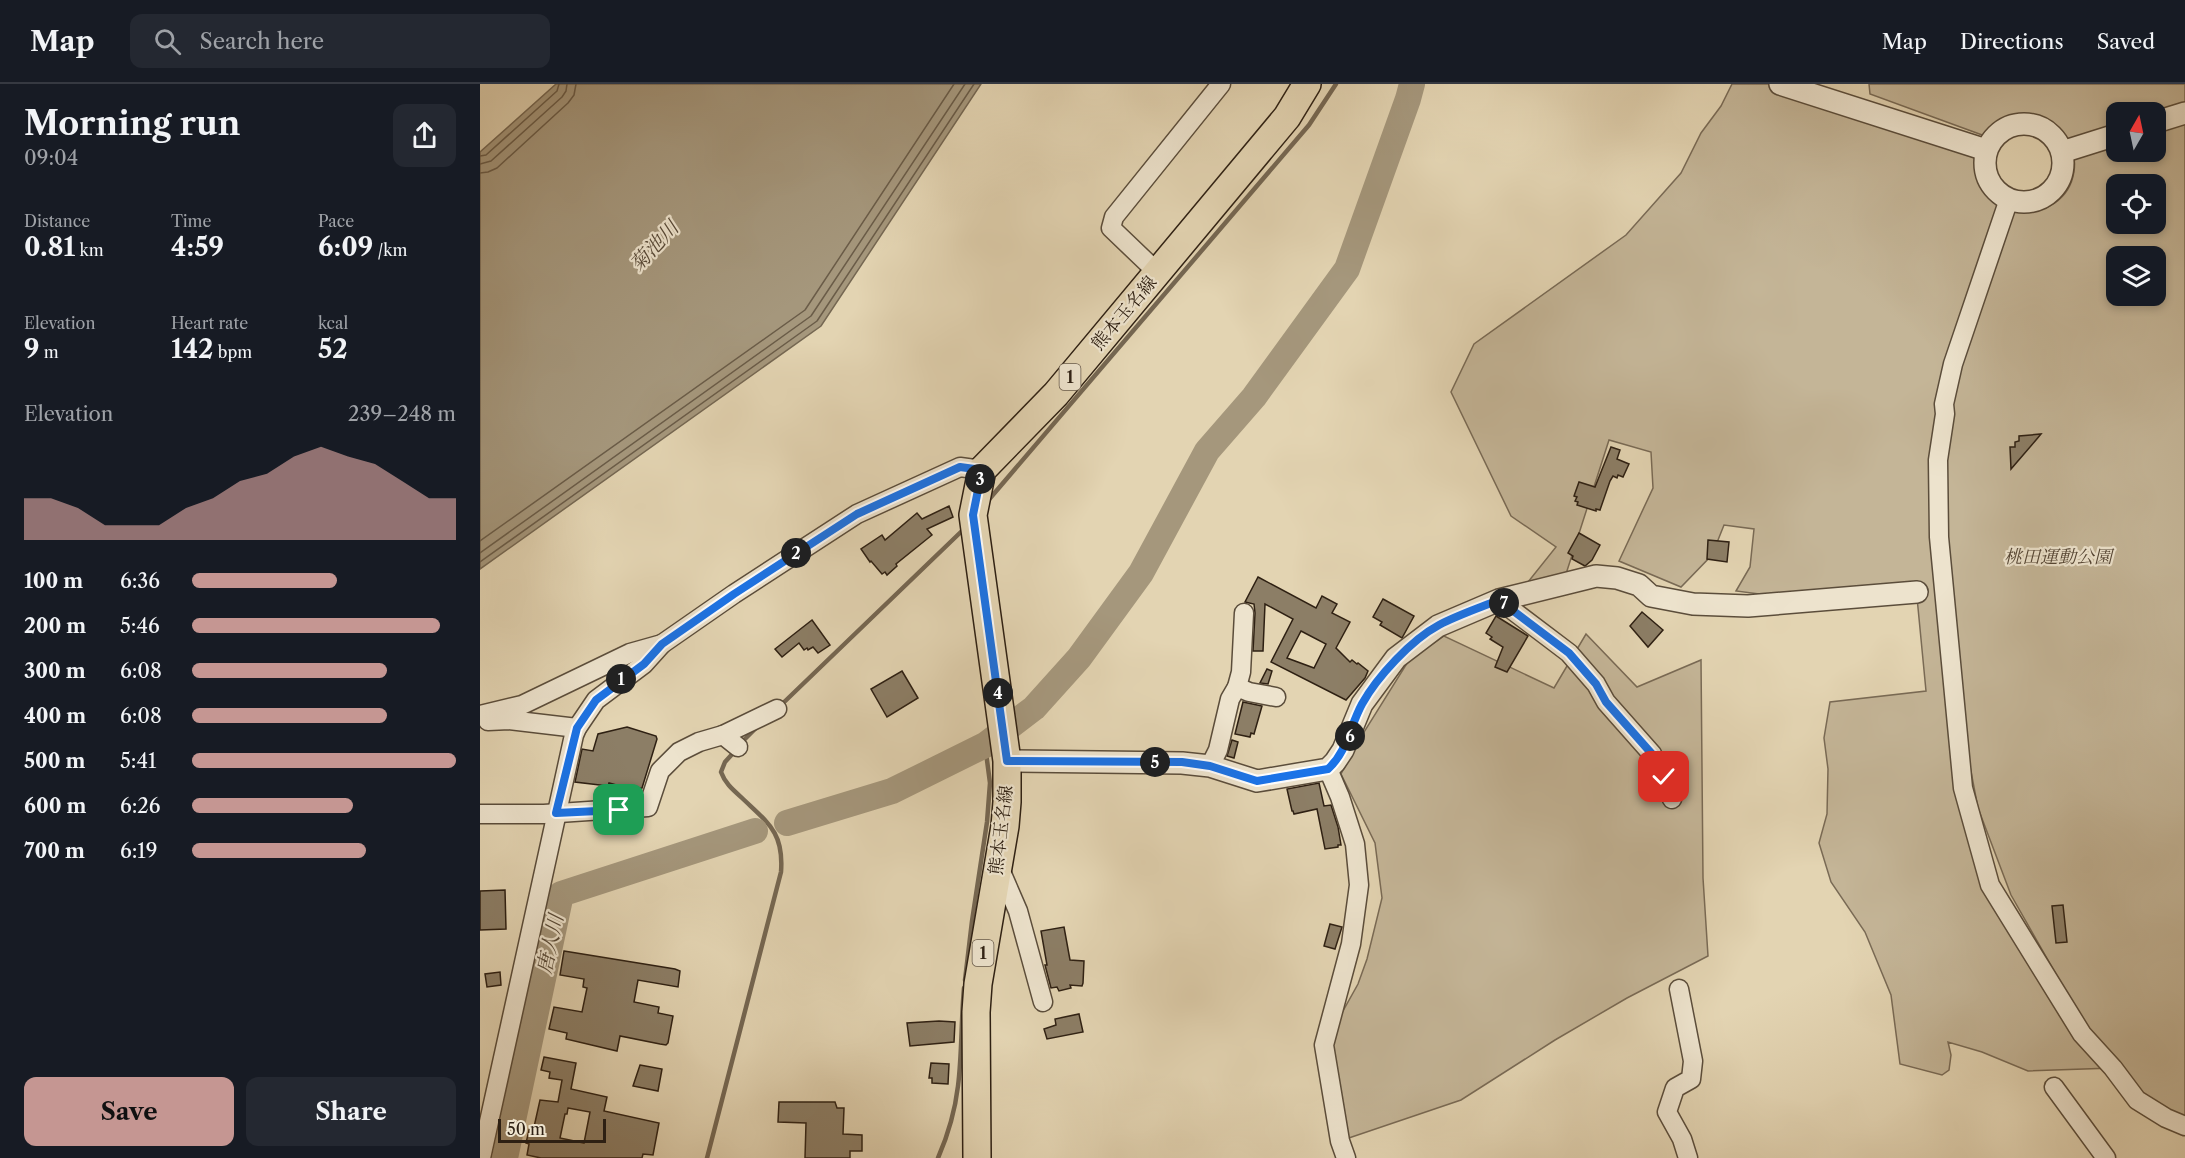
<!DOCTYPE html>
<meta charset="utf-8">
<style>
body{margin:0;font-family:"Libre Caslon Text","Noto Serif JP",serif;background:#242831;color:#f1f3f6;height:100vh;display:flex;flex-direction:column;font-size:22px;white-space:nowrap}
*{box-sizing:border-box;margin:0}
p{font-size:20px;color:#9ea1a6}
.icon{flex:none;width:33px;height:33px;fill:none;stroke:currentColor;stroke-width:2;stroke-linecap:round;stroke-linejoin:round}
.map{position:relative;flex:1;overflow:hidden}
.panel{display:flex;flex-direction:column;background:#171b24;width:480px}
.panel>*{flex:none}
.needle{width:39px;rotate:9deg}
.buttons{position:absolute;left:1626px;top:18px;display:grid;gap:12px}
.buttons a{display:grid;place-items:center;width:60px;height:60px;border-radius:12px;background:#171b24;box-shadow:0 3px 9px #0003;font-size:30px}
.scale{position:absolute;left:18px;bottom:15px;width:108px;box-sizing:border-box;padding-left:6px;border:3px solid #2e2013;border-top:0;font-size:16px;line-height:21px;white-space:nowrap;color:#2e2013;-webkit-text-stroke:4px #ede3cd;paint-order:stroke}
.pin{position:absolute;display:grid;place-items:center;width:51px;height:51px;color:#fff;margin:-26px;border-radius:12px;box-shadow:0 3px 9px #0006}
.km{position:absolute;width:30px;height:30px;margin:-15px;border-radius:50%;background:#222;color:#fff;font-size:16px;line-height:30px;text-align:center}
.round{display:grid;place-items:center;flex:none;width:63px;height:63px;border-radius:12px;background:#242831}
.headline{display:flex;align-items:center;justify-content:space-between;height:102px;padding:0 24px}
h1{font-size:33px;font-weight:700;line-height:45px}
.metrics{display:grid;grid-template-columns:repeat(3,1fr);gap:9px;height:102px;padding:6px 24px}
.metrics div{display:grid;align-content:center}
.metrics b{font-size:26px;font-weight:700}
.metrics small{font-size:16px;font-weight:400}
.metrics p{font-size:16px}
.chart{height:168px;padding:12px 24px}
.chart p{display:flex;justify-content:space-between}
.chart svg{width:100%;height:108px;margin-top:6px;fill:#c59692;opacity:.7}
.action{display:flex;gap:12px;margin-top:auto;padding:12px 24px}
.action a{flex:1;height:69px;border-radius:12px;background:#c59692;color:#111;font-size:24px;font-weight:700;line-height:69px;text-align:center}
.action a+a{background:#242831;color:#f1f3f6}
ul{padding:0 24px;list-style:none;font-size:20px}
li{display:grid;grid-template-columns:96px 72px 1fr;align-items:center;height:45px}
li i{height:15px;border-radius:8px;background:#c59692}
header{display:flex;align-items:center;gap:36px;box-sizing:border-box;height:84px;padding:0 30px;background:#171b24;border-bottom:2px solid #363941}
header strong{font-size:28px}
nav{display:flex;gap:33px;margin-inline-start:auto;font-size:21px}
.search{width:420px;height:54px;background:#242831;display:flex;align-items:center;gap:15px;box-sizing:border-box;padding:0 21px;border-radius:12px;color:#9ea1a6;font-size:22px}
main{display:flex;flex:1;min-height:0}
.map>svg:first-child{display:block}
.green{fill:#c4b597;stroke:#796a55;stroke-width:1.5;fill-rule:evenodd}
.water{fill:#a5977c;stroke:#756752;stroke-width:1.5}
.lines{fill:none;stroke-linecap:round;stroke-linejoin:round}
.shore{stroke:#6a5c48;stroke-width:1.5}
.stream{stroke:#756752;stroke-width:4.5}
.river{stroke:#a5977c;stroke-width:26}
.building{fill:#8c7e66;stroke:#2e2013;stroke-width:1.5;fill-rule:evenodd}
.minor-casing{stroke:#5b4d3b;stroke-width:21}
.tertiary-casing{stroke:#5b4d3b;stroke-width:24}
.primary-casing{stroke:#2e2013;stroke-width:30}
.minor{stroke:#ede3cd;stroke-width:18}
.tertiary{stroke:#ede3cd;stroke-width:21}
.primary{stroke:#e3d4b2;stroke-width:27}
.route-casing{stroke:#fff;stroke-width:12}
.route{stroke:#1a73e8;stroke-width:8}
.labels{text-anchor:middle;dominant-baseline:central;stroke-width:4.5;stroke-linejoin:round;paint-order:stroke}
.shield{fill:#ede3cd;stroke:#675a4b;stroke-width:1.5}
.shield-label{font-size:16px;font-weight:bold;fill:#2e2013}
.street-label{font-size:18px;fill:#2e2013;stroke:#ede3cd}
.park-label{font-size:18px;font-style:italic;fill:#544534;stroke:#ede3cd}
.water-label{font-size:20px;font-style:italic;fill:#584a38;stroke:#ede3cd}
</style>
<header>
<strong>Map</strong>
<div class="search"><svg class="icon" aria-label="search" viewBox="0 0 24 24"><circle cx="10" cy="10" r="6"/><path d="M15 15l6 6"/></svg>Search here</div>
<nav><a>Map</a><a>Directions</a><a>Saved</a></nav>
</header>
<main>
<section class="panel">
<div class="headline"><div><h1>Morning run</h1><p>09:04</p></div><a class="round"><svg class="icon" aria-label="share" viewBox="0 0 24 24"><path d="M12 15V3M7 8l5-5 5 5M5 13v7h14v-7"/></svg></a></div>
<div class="metrics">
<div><p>Distance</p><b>0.81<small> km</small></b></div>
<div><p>Time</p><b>4:59</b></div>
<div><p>Pace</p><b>6:09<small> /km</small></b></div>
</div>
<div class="metrics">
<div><p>Elevation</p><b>9<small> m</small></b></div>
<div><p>Heart rate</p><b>142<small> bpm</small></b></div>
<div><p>kcal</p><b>52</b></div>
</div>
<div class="chart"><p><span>Elevation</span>239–248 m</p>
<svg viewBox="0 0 160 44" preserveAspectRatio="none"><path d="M0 44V27L10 27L20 31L30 38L40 38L50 38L60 31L70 27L80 20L90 17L100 10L110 6L120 10L130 13L140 20L150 27L160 27V44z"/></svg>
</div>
<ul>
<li><b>100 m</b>6:36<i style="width:55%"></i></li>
<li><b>200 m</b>5:46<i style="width:94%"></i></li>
<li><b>300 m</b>6:08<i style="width:74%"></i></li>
<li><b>400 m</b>6:08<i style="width:74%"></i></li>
<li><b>500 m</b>5:41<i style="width:100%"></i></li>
<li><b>600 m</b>6:26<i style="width:61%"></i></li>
<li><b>700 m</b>6:19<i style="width:66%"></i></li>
</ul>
<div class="action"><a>Save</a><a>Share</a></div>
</section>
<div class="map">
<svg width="1705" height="1074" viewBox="0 0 1705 1074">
<rect width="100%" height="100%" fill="#e3d4b2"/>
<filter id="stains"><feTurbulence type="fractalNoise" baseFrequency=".00333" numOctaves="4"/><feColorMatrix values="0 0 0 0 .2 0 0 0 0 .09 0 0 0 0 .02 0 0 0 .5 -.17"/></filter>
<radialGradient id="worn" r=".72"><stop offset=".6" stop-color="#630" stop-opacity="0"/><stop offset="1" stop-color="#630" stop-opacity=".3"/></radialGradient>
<g class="green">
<path d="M1252,0H1300L1500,64C1498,85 1502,114 1529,115L1486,244L1531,125C1605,142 1619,41 1548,32C1530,30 1516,38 1505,52L1390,10L1389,0H1705V1042L1686,1034L1657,1016L1607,945L1531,811L1498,724L1475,604H1473L1483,699L1510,801L1585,923L1596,946L1633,984L1548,987L1502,968L1468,958L1471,971L1469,986L1462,991L1420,980L1411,911L1385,848L1351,798L1339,759L1347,730L1348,685L1344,654L1350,618L1446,607L1436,503L1287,511L1256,507L1270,483L1274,445L1244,441L1232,471L1201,503L1139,477L1173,404L1171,368L1129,356L1085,493L1048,498L1076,463L1031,432L971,308L994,260L1146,151L1201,89L1221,49L1241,22ZM1636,28H1676V68H1636ZM1636,100H1676V140H1636ZM1636,172H1676V212H1636Z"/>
<polygon points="1106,550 1157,603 1221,576 1223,794 1228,872 1147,914 1075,956 981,1016 860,1057 844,961 878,900 887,875 902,814 895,759 861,690 879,656 929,576 964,552 1074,604"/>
</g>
<polygon class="water" points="76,0 501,0 341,242 0,485 0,68"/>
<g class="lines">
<g class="shore">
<polyline points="0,72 6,71 77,7 79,0"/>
<polyline points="0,80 11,77 82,13 86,7 87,0"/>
<polyline points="0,89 8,88 17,84 88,19 94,11 96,0"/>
<polyline points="0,457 325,226 474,0"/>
<polyline points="0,469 331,232 485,0"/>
<polyline points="0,478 337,237 494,0"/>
</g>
<g class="stream">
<polyline points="506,419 829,41 856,0"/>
<polyline points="299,623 485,444"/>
<polyline points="260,660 277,643"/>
<polyline points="485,896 492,837 507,738 510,699 505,661"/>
<path d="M227,1074L301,788C304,748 288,739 261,713C252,705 245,699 241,688L245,678L255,667"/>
<path d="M458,1074C468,1051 475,1027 478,1002C482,970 481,937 484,904"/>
</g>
<g class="river">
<polyline points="307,739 412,707 505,661 554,624 599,574 661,489 727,367 774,313 867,185 928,15 932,0"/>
<polyline points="25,1074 81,810 275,747"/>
</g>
</g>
<g class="building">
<polygon points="1561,350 1556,356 1531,385 1530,363 1535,363 1535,358 1539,357 1539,352"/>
<polygon points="1131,363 1140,366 1137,375 1149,380 1143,393 1138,391 1137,394 1133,392 1130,397 1120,426 1116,425 1116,427 1097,421 1098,418 1095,417 1097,413 1094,412 1099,398 1115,403"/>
<polygon points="469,422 473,433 447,445 452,451 416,480 417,482 407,491 405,488 402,490 391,477 390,478 381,465 402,451 405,456 437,429 442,435"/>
<polygon points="1099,449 1120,461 1112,476 1105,482 1092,475 1093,472 1088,469"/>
<polygon points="1228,456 1249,458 1247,478 1227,475"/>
<path d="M778,493L836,524L842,512L857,520L852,529L870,538L856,564L870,578L872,576L877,580L878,579L888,587L885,594L866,616L791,578L813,535L785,520L783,567H773L775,529L774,520L765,518ZM821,547L846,560L834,584L807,574Z"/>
<polygon points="903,515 934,532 922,554 900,541 902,538 893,533"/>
<polygon points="1162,528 1183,546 1168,563 1150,542"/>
<polygon points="1016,532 1048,552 1027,588 1015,583 1023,563 1010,555 1012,553 1006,549"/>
<polygon points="332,536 350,561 338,569 333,563 328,566 327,564 324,566 319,559 302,573 295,565"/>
<polygon points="787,585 792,587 788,600 780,599"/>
<polygon points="422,587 438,614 407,633 391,605"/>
<polygon points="763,618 782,622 774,650 771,649 770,653 755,650"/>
<polygon points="147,643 176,652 177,655 162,704 151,705 129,699 128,702 95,698 102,665 113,667 118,650"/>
<polygon points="752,656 758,658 754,674 747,672"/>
<polygon points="839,699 844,722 851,721 858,743 861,761 858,761 858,763 845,765 837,725 814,730 813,727 812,727 807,705"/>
<polygon points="25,806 26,845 0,846 0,807"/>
<polygon points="1583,821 1587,858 1576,859 1572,822"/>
<polygon points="850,840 862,843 855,865 844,862"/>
<polygon points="584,843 590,876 604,877 603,899 602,902 590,901 591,904 579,907 577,903 571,904 565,881 567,881 561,847"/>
<polygon points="84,867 195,885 200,887 198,903 158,896 154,918 179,923 178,929 193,932 188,959 186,961 180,960 140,952 137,967 86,955 87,949 69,945 74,923 102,928 107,904 103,903 104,895 80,891"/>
<polygon points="20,888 21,901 7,903 5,890"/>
<polygon points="599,930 603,948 567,955 564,945 576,941 575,935"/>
<polygon points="459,937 475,938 474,958 430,962 427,939"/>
<path d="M64,973L96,979L91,1005L127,1013L124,1027L179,1039L173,1071L163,1070L162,1074H61L47,1071L49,1060L46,1059L50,1042L54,1043L60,1016L78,1018L82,996L69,994L70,988L61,986ZM88,1024L110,1028L104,1059L80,1054L85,1030H87Z"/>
<polygon points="451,979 469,980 468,1000 452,999 452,994 449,994"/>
<polygon points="160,981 182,985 178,1007 153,1002"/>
<polygon points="299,1018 355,1018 357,1024 364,1024 363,1050 382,1051 382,1067 370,1067 370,1074 325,1074 326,1039 298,1038"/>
</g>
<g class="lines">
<g class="minor-casing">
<g id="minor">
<polyline points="1529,115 1473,280 1464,320 1465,330 1458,376 1459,453 1483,704 1510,801 1602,950 1633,984 1657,1016 1686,1034 1705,1042"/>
<polyline points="678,189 631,144 634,133 741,0"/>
<polyline points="1019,516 1089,569 1116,600 1126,618 1172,670 1192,715"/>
<polyline points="757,603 769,608 796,613"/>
<polyline points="0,631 42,621 150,569 182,560"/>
<polyline points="8,637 29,636 97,644"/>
<polyline points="243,651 258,663"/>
<polyline points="730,682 738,666 750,615 757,603 761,588 764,529"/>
<polyline points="848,685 860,713 875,760 879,801 871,860 844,961 860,1057 866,1074"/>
<polyline points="0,730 64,730 168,723 180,687 199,668 219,658 243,651 297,625"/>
<polyline points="519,783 538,827 563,918"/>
<polyline points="1199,905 1213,977 1211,995 1195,1004 1187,1028 1202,1055 1208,1074"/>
<polyline points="1574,1003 1626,1074"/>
<polyline points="1,1074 94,651 97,644 116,616 164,580 182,560 254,510 377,430 480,383 502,386"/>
</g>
</g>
<g class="tertiary-casing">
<g id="tertiary">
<polyline points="1300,0 1506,66"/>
<polyline points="1676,38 1705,29"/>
<circle cx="1544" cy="79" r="39"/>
<polyline points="1582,68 1636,51"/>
<polyline points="527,677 702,679 730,682 777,697 848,685 855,678 863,666 882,620 916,574 958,542 1019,516 1116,492 1137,494 1159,501 1171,512 1213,520 1268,522 1437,508"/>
</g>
</g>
<g class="primary-casing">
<polyline id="primary" points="497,1074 496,928 498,900 525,742 527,718 527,677 493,431 502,386 576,310 807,33 827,0"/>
</g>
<use href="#minor" class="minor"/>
<use href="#tertiary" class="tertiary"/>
<use href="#primary" class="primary"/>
</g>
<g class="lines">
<g class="route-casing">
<path id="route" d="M139,726L76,729L97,644L116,616L164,580L182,560L254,510L377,430L480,383L502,386L493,431L527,677L702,678L730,682L777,697L848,685C867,668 870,642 882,620C897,593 931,556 959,541C978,531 999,524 1019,516L1089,569L1116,600L1126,618L1172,670L1184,693"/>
</g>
<use href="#route" class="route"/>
</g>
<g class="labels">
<g class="shield">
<rect x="579.5" y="280" width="21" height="26" rx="4.5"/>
<rect x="492.5" y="856" width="21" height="26" rx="4.5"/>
</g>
<g class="shield-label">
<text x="590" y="293">1</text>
<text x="503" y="869">1</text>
</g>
<g class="street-label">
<text transform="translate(644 229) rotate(-50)">熊本玉名線</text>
<text transform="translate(521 746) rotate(-83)">熊本玉名線</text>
</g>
<g class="park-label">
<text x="1578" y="473">桃田運動公園</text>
</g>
<g class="water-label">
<text transform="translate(174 162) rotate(-47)">菊池川</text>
<text transform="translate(70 860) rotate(-78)">唐人川</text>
</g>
</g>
<rect width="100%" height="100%" filter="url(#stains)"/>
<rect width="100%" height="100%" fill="url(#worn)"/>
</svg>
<div class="buttons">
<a><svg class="needle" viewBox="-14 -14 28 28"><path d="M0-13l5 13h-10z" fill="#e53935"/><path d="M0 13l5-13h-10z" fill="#9ea1a6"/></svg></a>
<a><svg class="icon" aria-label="locate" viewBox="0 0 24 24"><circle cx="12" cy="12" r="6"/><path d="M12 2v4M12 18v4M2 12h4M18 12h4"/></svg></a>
<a><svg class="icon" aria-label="layers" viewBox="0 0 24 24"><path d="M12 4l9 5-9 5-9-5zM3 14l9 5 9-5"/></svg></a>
</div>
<div class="scale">50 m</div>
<div class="pin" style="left:139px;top:726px;background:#1e9e55"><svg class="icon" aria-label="arrive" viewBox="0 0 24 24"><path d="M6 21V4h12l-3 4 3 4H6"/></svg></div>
<div class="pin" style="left:1184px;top:693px;background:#d93025"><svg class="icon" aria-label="check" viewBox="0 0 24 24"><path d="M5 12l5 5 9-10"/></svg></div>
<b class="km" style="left:141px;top:595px">1</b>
<b class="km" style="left:316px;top:469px">2</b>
<b class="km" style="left:500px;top:395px">3</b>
<b class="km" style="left:518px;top:609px">4</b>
<b class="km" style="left:675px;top:678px">5</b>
<b class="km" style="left:870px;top:652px">6</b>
<b class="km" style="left:1024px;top:519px">7</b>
</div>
</main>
